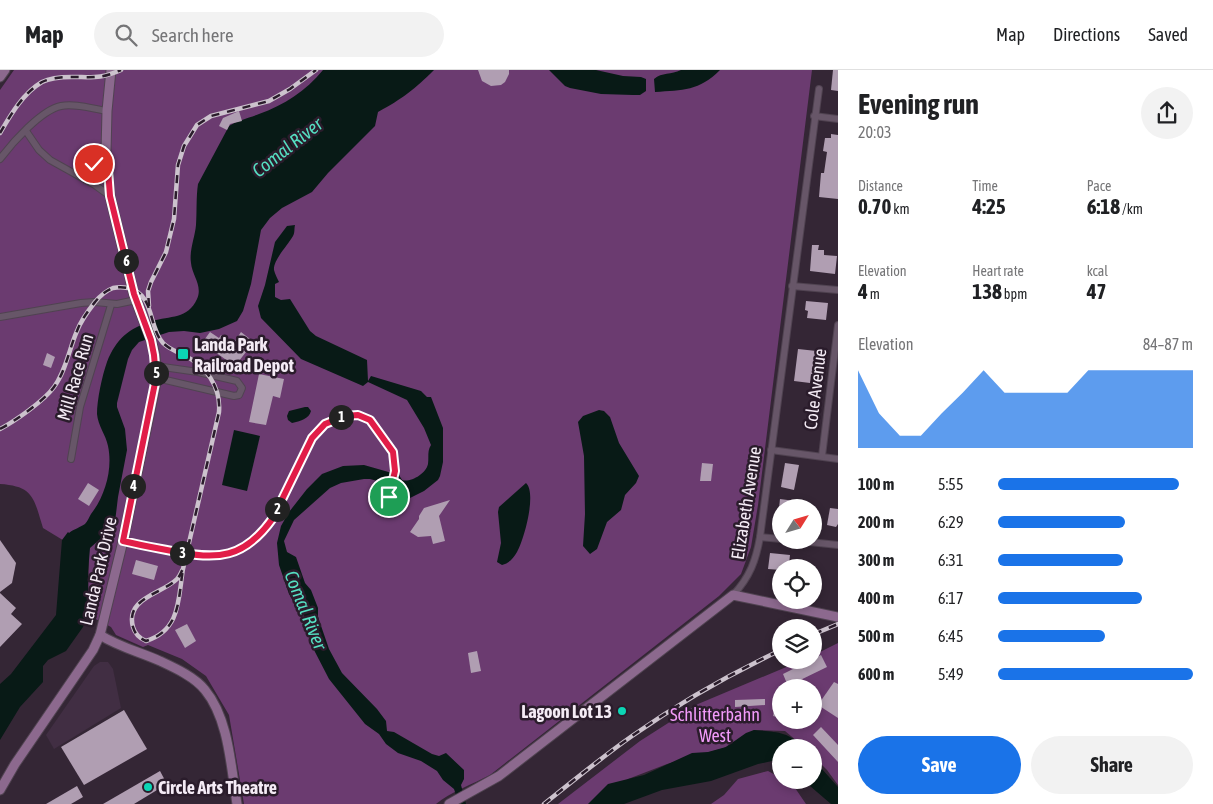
<!DOCTYPE html>
<meta charset="utf-8">
<style>
body{margin:0;font-family:"Asap Condensed",sans-serif;background:#f2f2f2;color:#202124;height:100vh;display:flex;flex-direction:column;font-size:19px;white-space:nowrap}
*{box-sizing:border-box;margin:0}
p{font-size:16px;color:#757577}
.icon{flex:none;width:28px;height:28px;fill:none;stroke:currentColor;stroke-width:2;stroke-linecap:round;stroke-linejoin:round}
.map{position:relative;flex:1;overflow:hidden}
.sheet{display:flex;flex-direction:column;background:#fff;width:375px}
.sheet>*{flex:none}
.needle{width:32px;rotate:53deg}
.controls{position:absolute;left:772px;top:429px;display:grid;gap:10px}
.controls a{display:grid;place-items:center;width:50px;height:50px;border-radius:50%;background:#fff;box-shadow:0 2px 8px #0003;font-size:25px}
.pin{position:absolute;display:grid;place-items:center;width:42px;height:42px;color:#fff;margin:-21px;border:2px solid #fff;border-radius:50%;box-shadow:0 1px 5px #0007}
.km{position:absolute;width:25px;height:25px;margin:-12px;border-radius:50%;background:#222;color:#fff;font-size:14px;line-height:25px;text-align:center}
.round{display:grid;place-items:center;flex:none;width:52px;height:52px;border-radius:26px;background:#f2f2f2}
.headline{display:flex;align-items:center;justify-content:space-between;height:85px;padding:0 20px}
h1{font-size:28px;font-weight:700;line-height:38px}
.metrics{display:grid;grid-template-columns:repeat(3,1fr);gap:8px;height:85px;padding:5px 20px}
.metrics div{display:grid;align-content:center}
.metrics b{font-size:21px;font-weight:700}
.metrics small{font-size:14px;font-weight:400}
.metrics p{font-size:14px}
.chart{height:140px;padding:10px 20px}
.chart p{display:flex;justify-content:space-between}
.chart svg{width:100%;height:90px;margin-top:5px;fill:#1a73e8;opacity:.7}
.action{display:flex;gap:10px;margin-top:auto;padding:10px 20px}
.action a{flex:1;height:58px;border-radius:30px;background:#1a73e8;color:#fff;font-size:20px;font-weight:700;line-height:58px;text-align:center}
.action a+a{background:#f2f2f2;color:#202124}
ul{padding:0 20px;list-style:none;font-size:16px}
li{display:grid;grid-template-columns:80px 60px 1fr;align-items:center;height:38px}
li i{height:12px;border-radius:6px;background:#1a73e8}
header{display:flex;align-items:center;gap:30px;box-sizing:border-box;height:70px;padding:0 25px;background:#fff;border-bottom:1px solid #e0e0e0}
header strong{font-size:24px}
nav{display:flex;gap:28px;margin-inline-start:auto;font-size:18px}
.search{width:350px;height:45px;background:#f2f2f2;display:flex;align-items:center;gap:12px;box-sizing:border-box;padding:0 18px;border-radius:28px;color:#757577;font-size:19px}
main{display:flex;flex:1;min-height:0}
.map>svg:first-child{display:block}
.built{fill:#412e43}
.green{fill:#6b3b70;fill-rule:evenodd}
.water{fill:#081a16}
.building{fill:#b09eb2}
.lines{fill:none;stroke-linecap:round;stroke-linejoin:round}
.street-casing{stroke:#504351;stroke-width:8}
.secondary-casing{stroke:#504351;stroke-width:11}
.street{stroke:#675668;stroke-width:6}
.secondary{stroke:#8c698e;stroke-width:9}
.rail-casing{stroke:#ccc2cd;stroke-width:4.5}
.rail{stroke:#2a1c2b;stroke-width:2.5;stroke-dasharray:8;stroke-linecap:butt}
.route-casing{stroke:#fff;stroke-width:10}
.route{stroke:#e11d48;stroke-width:6}
.poi-dot{fill:#0cd5b5;stroke:#2a1c2b;stroke-width:2}
.labels{text-anchor:middle;dominant-baseline:central;stroke-width:5;stroke-linejoin:round;paint-order:stroke}
.poi-label{font-size:18px;font-weight:bold;fill:#f4ebf5;stroke:#2a1c2b;text-anchor:start}
.street-label{font-size:18px;fill:#f4ebf5;stroke:#2a1c2b}
.park-label{font-size:18px;fill:#f29bfa;stroke:#2a1c2b}
.water-label{font-size:19px;font-style:italic;fill:#55dec1;stroke:#2a1c2b}
</style>
<header>
<strong>Map</strong>
<div class="search"><svg class="icon" aria-label="search" viewBox="0 0 24 24"><circle cx="10" cy="10" r="6"/><path d="M15 15l6 6"/></svg>Search here</div>
<nav><a>Map</a><a>Directions</a><a>Saved</a></nav>
</header>
<main>
<div class="map">
<svg width="838" height="734" viewBox="0 0 838 734">
<rect width="100%" height="100%" fill="#342635"/>
<polygon class="built" points="100,592 108,592 113,599 121,638 54,679 46,665 94,596"/>
<g class="green">
<path d="M14,0H812L758,435L751,477L741,504L719,526L490,705C473,714 450,722 436,734H244L229,645L206,606L182,589L148,575L143,577L116,565L111,557L88,545L89,486L43,458C34,429 34,416 0,414V20Z"/>
<path d="M838,573V715L827,700L814,687V678L804,677L785,661L754,660L724,678L667,694L628,709L592,734H558L640,671L698,634L803,590H814V585ZM781,618H814V650H781Z"/>
<polygon points="768,701 781,708 781,710 793,715 806,734 711,734 724,725 738,709"/>
</g>
<g class="water">
<path d="M323,0H434C415,19 402,29 378,42L375,56L328,103L312,122L282,138L270,148L261,160L251,214L243,241L237,251L219,259L200,263L184,261L169,262L139,272L132,280L128,289L117,333V337L125,359L127,380L118,427L115,452L109,465L99,470L90,478L88,501V545L83,557L66,581L48,590L43,596V612L20,637L0,670V614L11,604L56,545L62,470L68,462L69,463C74,459 81,457 85,454C88,451 89,447 91,444C105,426 113,399 108,376C106,365 98,356 97,344C97,330 102,306 107,292C116,269 129,258 152,251C170,246 188,249 197,229C203,216 192,205 191,193C189,181 195,167 196,155C197,141 196,127 198,114L229,56C238,50 249,48 259,44C284,35 306,21 323,0Z"/>
<polygon points="549,0 596,0 623,6 641,7 646,9 646,21 640,25 633,25 601,24 570,18 565,16"/>
<path d="M681,0H720C699,21 683,20 655,22L654,9C662,2 671,5 681,0Z"/>
<path d="M295,155C294,159 295,163 293,166C288,175 273,190 274,200C275,204 277,208 279,212L275,214V227L281,230L290,229L310,261L316,266L367,290L368,311L371,306L421,321L427,327H431L443,358V392L440,406L438,410L424,421L410,428L402,427L392,415L370,409H364L341,413L330,418L294,450L284,471L287,482L296,487L305,513L311,520L318,538V547L329,579L342,603L377,639L386,651L387,661L394,662L432,684L439,686L446,683L464,700V709L461,715L466,734H459L454,719L443,710L437,701L421,691L398,683L386,674L379,664L365,654L329,609L314,580L312,562L307,549L296,536L289,524L279,495L277,473L281,456L289,442L307,419L322,404L343,396L364,395L399,405L402,410C410,413 426,404 428,394C429,387 427,381 431,375L424,358L407,330L368,312L363,316L301,289L261,248L258,236L265,215L275,172L287,156Z"/>
<path d="M305,337H308L311,341C309,349 300,351 292,353L288,350L287,346L289,341Z"/>
<polygon points="599,340 604,341 610,347 619,373 639,406 636,413 625,425 621,440 607,452 597,479 590,484 583,476 585,444 584,386 578,352 583,346"/>
<polygon points="234,360 260,366 247,421 222,415"/>
<path d="M526,413C537,423 524,470 517,482C513,489 509,493 502,495L497,492L501,473L498,442L499,437Z"/>
<path d="M754,660C775,662 788,661 803,677L781,678V692L772,691L758,694L711,711L662,720L624,734H588L608,714L644,705L692,683L708,682L726,677L746,663Z"/>
<polygon points="814,690 838,717 838,734 831,734 803,710 814,710"/>
</g>
<g class="building">
<polygon points="478,0 509,0 509,4 505,12 501,15 491,16 482,11"/>
<polygon points="833,0 838,0 838,21 831,20"/>
<polygon points="239,41 242,51 230,54 227,60 219,56 223,48"/>
<polygon points="831,64 838,65 838,129 819,127 821,103 824,103 827,82 823,81 825,68 831,68"/>
<polygon points="812,175 819,175 818,180 824,180 824,185 837,186 835,204 810,201"/>
<polygon points="806,231 828,233 826,250 807,248 808,241 805,240"/>
<polygon points="210,262 219,268 221,265 233,274 241,262 250,269 243,280 246,282 235,296 202,273"/>
<polygon points="798,279 826,282 824,297 822,297 820,305 811,304 810,313 794,311"/>
<polygon points="47,283 55,287 51,298 43,295"/>
<polygon points="259,304 284,309 280,328 273,326 266,355 249,352"/>
<polygon points="702,393 713,394 711,411 700,411"/>
<polygon points="785,393 799,395 794,420 781,417"/>
<polygon points="88,413 99,420 89,436 78,429"/>
<polygon points="780,429 795,431 794,438 779,438"/>
<polygon points="450,430 439,446 445,471 433,474 431,466 418,467 410,462 419,449 419,446 424,438"/>
<polygon points="830,438 838,439 838,454 836,457 827,455"/>
<polygon points="0,470 16,493 12,513 0,522"/>
<polygon points="770,483 790,485 789,494 784,493 781,500 768,499"/>
<polygon points="136,490 158,496 154,510 132,504"/>
<polygon points="0,523 16,538 11,544 22,554 0,577"/>
<polygon points="187,554 196,571 185,578 175,560"/>
<polygon points="477,581 481,601 471,603 468,583"/>
<polygon points="821,585 827,597 788,616 783,604"/>
<polygon points="834,612 838,614 838,648 818,635"/>
<polygon points="765,629 765,635 735,637 735,630"/>
<polygon points="776,632 781,632 781,648 773,646"/>
<polygon points="124,640 147,679 84,715 61,677"/>
<polygon points="821,657 838,675 838,692 813,665"/>
<polygon points="160,701 167,714 134,734 103,734"/>
<polygon points="77,716 83,727 71,734 46,734"/>
</g>
<g class="lines">
<g class="street-casing">
<g id="street">
<polyline points="814,46 838,49"/>
<polyline points="26,61 39,80 50,90 95,115 110,126"/>
<path d="M0,89C12,73 41,40 61,36C75,33 93,39 107,41"/>
<polyline points="76,104 107,86"/>
<polyline points="792,216 838,220"/>
<polyline points="0,247 81,233 95,232 117,234 136,230"/>
<polyline points="156,296 198,302 237,311 242,318 239,325 234,326 157,308"/>
<polyline points="771,380 838,389"/>
<polyline points="822,386 838,255"/>
<polyline points="71,389 80,337 111,235"/>
<polyline points="760,467 781,469"/>
<polyline points="791,470 838,475"/>
<path d="M123,471C139,475 156,478 172,482C218,490 244,489 273,448L312,368L325,354L345,346L358,345L370,350L393,382L395,401L389,427"/>
<path d="M733,525C750,507 756,490 760,467L819,19"/>
</g>
</g>
<g class="secondary-casing">
<g id="secondary">
<polyline points="0,7 5,0"/>
<path d="M100,565C119,577 140,582 160,591C175,598 195,607 205,620C229,649 231,698 237,734"/>
<polyline points="0,720 15,694 93,580 100,565 123,471 157,308 155,285 151,270 134,225 110,126 106,82 107,41 111,0"/>
<polyline points="449,734 499,706 733,525 838,547"/>
</g>
</g>
<use href="#street" class="street"/>
<use href="#secondary" class="secondary"/>
<g class="rail-casing">
<g id="rail">
<path d="M0,63C10,46 23,23 42,12C50,8 63,7 72,7C93,7 101,9 121,0"/>
<polyline points="149,236 148,221 151,212 166,182 174,149 178,95 184,76 197,55 211,46 269,31 290,19 316,0"/>
<path d="M0,359C15,351 44,331 54,317C66,301 69,279 77,261C81,250 88,241 95,232C100,226 105,221 113,218C118,217 123,217 128,218C155,224 148,257 163,273C169,279 176,281 183,285C206,295 221,317 219,342L183,499C181,502 180,506 177,509C162,524 125,528 133,557C135,564 139,568 146,571C181,560 178,529 183,499"/>
<polyline points="814,564 838,554"/>
<path d="M544,734C573,711 602,687 632,666C679,633 730,604 781,580"/>
</g>
</g>
<use href="#rail" class="rail"/>
</g>
<g class="lines">
<g class="route-casing">
<path id="route" d="M94,94L107,86L110,126L134,224L151,270L154,285L156,308L123,471C139,475 156,478 172,481C218,490 244,489 273,448L312,368L325,354L345,346L358,345L370,350L393,382L395,401L389,427"/>
</g>
<use href="#route" class="route"/>
</g>
<g class="poi-dot">
<rect x="177" y="278" width="12" height="12" rx="2.5"/>
<circle cx="622" cy="641" r="5"/>
<circle cx="148" cy="717" r="5"/>
</g>
<g class="labels">
<g class="poi-label">
<text x="194" y="274">Landa Park<tspan x="194" dy="21">Railroad Depot</tspan></text>
<text x="612" y="641" text-anchor="end">Lagoon Lot 13</text>
<text x="158" y="717">Circle Arts Theatre</text>
</g>
<g class="street-label">
<text transform="translate(75 307) rotate(-74)">Mill Race Run</text>
<text transform="translate(815 319) rotate(-83)">Cole Avenue</text>
<text transform="translate(746 433) rotate(-81)">Elizabeth Avenue</text>
<text transform="translate(98 501) rotate(-77)">Landa Park Drive</text>
</g>
<g class="park-label">
<text x="715" y="644">Schlitterbahn<tspan x="715" dy="21">West</tspan></text>
</g>
<g class="water-label">
<text transform="translate(287 77) rotate(-38)">Comal River</text>
<text transform="translate(306 540) rotate(68)">Comal River</text>
</g>
</g>
</svg>
<div class="controls">
<a><svg class="needle" viewBox="-14 -14 28 28"><path d="M0-13l5 13h-10z" fill="#e53935"/><path d="M0 13l5-13h-10z" fill="#757577"/></svg></a>
<a><svg class="icon" aria-label="locate" viewBox="0 0 24 24"><circle cx="12" cy="12" r="6"/><path d="M12 2v4M12 18v4M2 12h4M18 12h4"/></svg></a>
<a><svg class="icon" aria-label="layers" viewBox="0 0 24 24"><path d="M12 4l9 5-9 5-9-5zM3 14l9 5 9-5"/></svg></a>
<a>+</a>
<a>−</a>
</div>
<div class="pin" style="left:389px;top:427px;background:#1e9e55"><svg class="icon" aria-label="arrive" viewBox="0 0 24 24"><path d="M6 21V4h12l-3 4 3 4H6"/></svg></div>
<div class="pin" style="left:94px;top:94px;background:#d93025"><svg class="icon" aria-label="check" viewBox="0 0 24 24"><path d="M5 12l5 5 9-10"/></svg></div>
<b class="km" style="left:341px;top:347px">1</b>
<b class="km" style="left:277px;top:439px">2</b>
<b class="km" style="left:182px;top:483px">3</b>
<b class="km" style="left:133px;top:416px">4</b>
<b class="km" style="left:156px;top:303px">5</b>
<b class="km" style="left:126px;top:191px">6</b>
</div>
<section class="sheet">
<div class="headline"><div><h1>Evening run</h1><p>20:03</p></div><a class="round"><svg class="icon" aria-label="share" viewBox="0 0 24 24"><path d="M12 15V3M7 8l5-5 5 5M5 13v7h14v-7"/></svg></a></div>
<div class="metrics">
<div><p>Distance</p><b>0.70<small> km</small></b></div>
<div><p>Time</p><b>4:25</b></div>
<div><p>Pace</p><b>6:18<small> /km</small></b></div>
</div>
<div class="metrics">
<div><p>Elevation</p><b>4<small> m</small></b></div>
<div><p>Heart rate</p><b>138<small> bpm</small></b></div>
<div><p>kcal</p><b>47</b></div>
</div>
<div class="chart"><p><span>Elevation</span>84–87 m</p>
<svg viewBox="0 0 160 44" preserveAspectRatio="none"><path d="M0 44V6L10 27L20 38L30 38L40 27L50 17L60 6L70 17L80 17L90 17L100 17L110 6L120 6L130 6L140 6L150 6L160 6V44z"/></svg>
</div>
<ul>
<li><b>100 m</b>5:55<i style="width:93%"></i></li>
<li><b>200 m</b>6:29<i style="width:65%"></i></li>
<li><b>300 m</b>6:31<i style="width:64%"></i></li>
<li><b>400 m</b>6:17<i style="width:74%"></i></li>
<li><b>500 m</b>6:45<i style="width:55%"></i></li>
<li><b>600 m</b>5:49<i style="width:100%"></i></li>
</ul>
<div class="action"><a>Save</a><a>Share</a></div>
</section>
</main>
